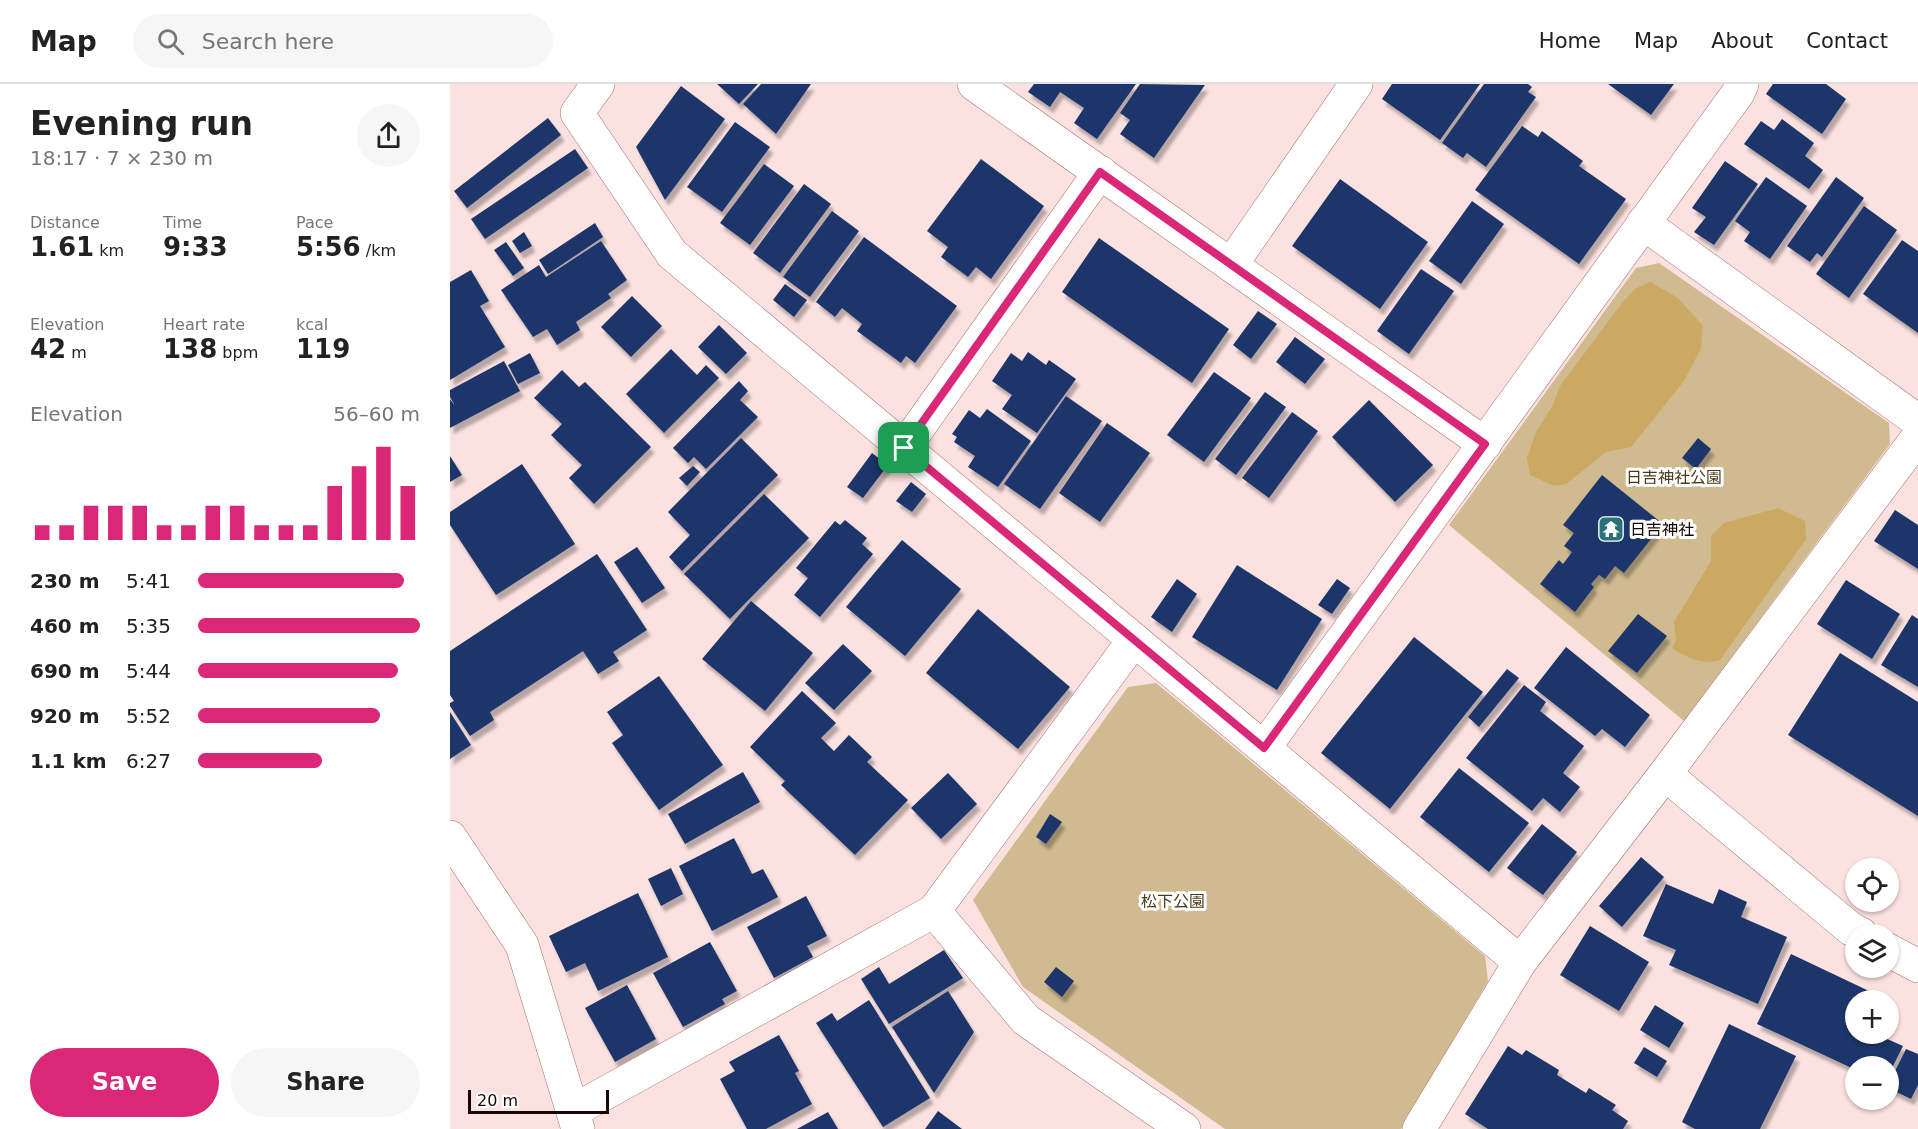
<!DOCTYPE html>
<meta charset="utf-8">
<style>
body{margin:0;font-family:"DejaVu Sans","Noto Sans JP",sans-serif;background:#f6f6f6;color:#222;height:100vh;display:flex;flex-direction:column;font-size:22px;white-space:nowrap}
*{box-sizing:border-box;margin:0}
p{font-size:20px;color:#767676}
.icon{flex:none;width:33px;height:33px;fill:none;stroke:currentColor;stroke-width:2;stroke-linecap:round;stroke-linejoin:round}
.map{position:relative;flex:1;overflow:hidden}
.panel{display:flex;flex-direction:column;background:#fff;width:450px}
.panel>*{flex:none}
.buttons{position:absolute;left:1395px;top:774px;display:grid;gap:12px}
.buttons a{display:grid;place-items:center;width:54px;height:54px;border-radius:50%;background:#fff;box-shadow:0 2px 4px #0004;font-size:30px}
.scale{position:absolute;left:18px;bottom:15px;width:141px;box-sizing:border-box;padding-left:6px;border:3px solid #180505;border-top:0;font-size:16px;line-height:21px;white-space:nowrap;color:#180505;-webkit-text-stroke:4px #fff;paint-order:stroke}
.pin{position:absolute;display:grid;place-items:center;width:51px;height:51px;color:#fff;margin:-26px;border-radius:12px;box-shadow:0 3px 9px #0006}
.round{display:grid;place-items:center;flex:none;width:63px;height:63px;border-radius:32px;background:#f6f6f6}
.overview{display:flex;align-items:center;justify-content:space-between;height:102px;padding:0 30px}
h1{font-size:33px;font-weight:800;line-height:45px}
.metrics{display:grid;grid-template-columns:repeat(3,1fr);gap:9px;height:102px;padding:6px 30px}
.metrics div{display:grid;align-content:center}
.metrics b{font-size:26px;font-weight:800}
.metrics small{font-size:16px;font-weight:400}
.metrics p{font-size:16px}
.chart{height:168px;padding:12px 30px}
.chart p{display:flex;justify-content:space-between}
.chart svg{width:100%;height:108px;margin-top:6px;stroke:#db2777;stroke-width:6}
.button{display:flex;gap:12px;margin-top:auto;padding:12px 30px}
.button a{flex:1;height:69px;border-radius:36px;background:#db2777;color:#fff;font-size:24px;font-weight:800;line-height:69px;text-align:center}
.button a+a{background:#f6f6f6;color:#222}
ul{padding:0 30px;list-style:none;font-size:20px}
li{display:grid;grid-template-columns:96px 72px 1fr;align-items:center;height:45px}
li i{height:15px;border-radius:8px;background:#db2777}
header{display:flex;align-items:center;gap:36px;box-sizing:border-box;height:84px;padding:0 30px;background:#fff;border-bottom:2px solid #e0e0e0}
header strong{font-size:28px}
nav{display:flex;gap:33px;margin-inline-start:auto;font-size:21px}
.search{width:420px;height:54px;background:#f6f6f6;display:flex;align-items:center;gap:15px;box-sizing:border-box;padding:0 21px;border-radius:33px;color:#767676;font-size:22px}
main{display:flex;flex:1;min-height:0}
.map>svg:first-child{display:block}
.green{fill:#d0ba8f}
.forest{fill:#cba962}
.building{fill:#1e356a;filter:url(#shadow)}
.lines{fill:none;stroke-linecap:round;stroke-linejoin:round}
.minor-casing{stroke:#a6706b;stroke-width:34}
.minor{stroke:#fff;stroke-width:33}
.route-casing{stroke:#fff;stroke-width:12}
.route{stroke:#db2777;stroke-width:8}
.labels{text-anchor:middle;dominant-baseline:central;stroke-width:6;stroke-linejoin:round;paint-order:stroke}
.park-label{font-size:16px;fill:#4a3b1c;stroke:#fff}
.poi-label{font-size:16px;fill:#180505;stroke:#fff;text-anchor:start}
</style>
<header>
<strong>Map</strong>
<div class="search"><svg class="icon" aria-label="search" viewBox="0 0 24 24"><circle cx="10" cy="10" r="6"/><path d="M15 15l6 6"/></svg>Search here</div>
<nav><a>Home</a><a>Map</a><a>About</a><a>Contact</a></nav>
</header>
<main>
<section class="panel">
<div class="overview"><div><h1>Evening run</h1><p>18:17 · 7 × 230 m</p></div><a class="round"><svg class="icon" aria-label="share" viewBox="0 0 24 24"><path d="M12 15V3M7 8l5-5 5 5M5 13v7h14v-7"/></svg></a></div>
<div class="metrics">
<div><p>Distance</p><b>1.61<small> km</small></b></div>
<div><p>Time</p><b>9:33</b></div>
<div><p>Pace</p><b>5:56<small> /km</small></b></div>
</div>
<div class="metrics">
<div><p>Elevation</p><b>42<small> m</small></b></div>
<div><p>Heart rate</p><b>138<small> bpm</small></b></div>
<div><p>kcal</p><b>119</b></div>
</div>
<div class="chart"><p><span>Elevation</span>56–60 m</p>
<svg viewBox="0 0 160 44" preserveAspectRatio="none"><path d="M5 44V38M15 44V38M25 44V30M35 44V30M45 44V30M55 44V38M65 44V38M75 44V30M85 44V30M95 44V38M105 44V38M115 44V38M125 44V22M135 44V14M145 44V6M155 44V22"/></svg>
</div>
<ul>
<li><b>230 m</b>5:41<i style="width:93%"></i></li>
<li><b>460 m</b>5:35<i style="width:100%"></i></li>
<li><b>690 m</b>5:44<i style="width:90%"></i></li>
<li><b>920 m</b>5:52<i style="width:82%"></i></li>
<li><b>1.1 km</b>6:27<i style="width:56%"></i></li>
</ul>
<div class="button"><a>Save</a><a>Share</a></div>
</section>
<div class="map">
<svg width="1468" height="1045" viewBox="0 0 1468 1045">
<defs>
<filter id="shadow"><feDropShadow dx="3.5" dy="6" stdDeviation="1.5" flood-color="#0004"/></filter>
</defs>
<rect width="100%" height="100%" fill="#fbe1df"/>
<g class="green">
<polygon points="1209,179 1439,339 1440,360 1234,637 999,441 1186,184"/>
<polygon points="706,599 1035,872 1038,897 951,1045 775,1045 573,903 523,816 678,603"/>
</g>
<g class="forest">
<polygon points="1200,198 1228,214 1253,242 1251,264 1234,297 1181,363 1156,368 1116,400 1104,402 1080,391 1077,374 1086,348 1103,321 1110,302 1172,219 1185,205"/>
<path d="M1328,424L1355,437L1356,455L1270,576C1253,581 1237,574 1222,564L1226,556L1224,538L1261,477V452L1274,439Z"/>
</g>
<g class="building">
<polygon points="267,0 308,0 289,20"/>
<polygon points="311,0 361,0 326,50 293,20"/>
<polygon points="584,0 686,0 647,55 624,39 634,24 610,8 600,23 578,8"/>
<polygon points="690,0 755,1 704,74 670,50 680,36 670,29"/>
<polygon points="942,0 1030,0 990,56 932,15"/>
<polygon points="1034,0 1078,0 1082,3 1078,8 1086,13 1036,83 1017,69 1013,74 992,59"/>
<polygon points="1158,0 1224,0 1201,31"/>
<polygon points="1323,0 1376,0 1396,15 1372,50 1316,10"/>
<polygon points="231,2 275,35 215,116 186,63"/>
<polygon points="98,34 111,51 17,124 4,107"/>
<polygon points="1332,35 1364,59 1355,72 1373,86 1359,105 1294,60 1311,37 1324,46"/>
<polygon points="285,38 320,63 272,128 237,103"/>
<polygon points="1072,42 1088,53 1092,47 1133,77 1129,82 1176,115 1129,180 1025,106"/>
<polygon points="125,65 138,84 35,155 21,135"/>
<polygon points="531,75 594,122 541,195 526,183 518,193 491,173 498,163 477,147"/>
<polygon points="1275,77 1308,100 1264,161 1244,148 1256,133 1242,124"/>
<polygon points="314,80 344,102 300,161 270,139"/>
<polygon points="1316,93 1357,122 1320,175 1294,157 1300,148 1285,137"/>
<polygon points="1386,93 1414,114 1372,173 1367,169 1360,178 1337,162"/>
<polygon points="890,95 978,158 930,225 842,162"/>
<polygon points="354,100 381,120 330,189 303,169"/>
<polygon points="1022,117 1054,140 1011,200 979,177"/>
<polygon points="1414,122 1447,146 1399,214 1366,190"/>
<polygon points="382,127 409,147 360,213 333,193"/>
<polygon points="145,139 153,153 98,190 89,176"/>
<polygon points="74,148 82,162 70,169 62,157"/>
<polygon points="414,153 507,222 465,279 456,272 451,279 407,247 412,240 392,224 385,233 366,218"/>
<polygon points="649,154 779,245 742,299 612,208"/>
<polygon points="1452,156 1468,167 1468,249 1413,210"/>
<polygon points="151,157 177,196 158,210 161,214 126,238 130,246 107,261 97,245 83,253 51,206 89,181 96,193"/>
<polygon points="56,158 74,184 63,192 44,166"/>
<polygon points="971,185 1004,207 959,270 927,247"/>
<polygon points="21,186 39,217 30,222 55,263 0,296 0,198"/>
<polygon points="335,200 357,216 344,233 323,216"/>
<polygon points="182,212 212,242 181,273 151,243"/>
<polygon points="808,227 827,240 801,275 783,261"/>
<polygon points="269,241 297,269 276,290 248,263"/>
<polygon points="845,253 875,275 855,300 826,278"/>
<polygon points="221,265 247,291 256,281 269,294 214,349 176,310"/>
<polygon points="578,268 596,281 599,276 626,295 587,349 552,325 562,311 542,297 561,269 572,277"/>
<polygon points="80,269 90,289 68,300 58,281"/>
<polygon points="54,277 70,307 0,344 0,315 5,322 0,313 0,306"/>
<polygon points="112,286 129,303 135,298 201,363 144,420 119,394 132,381 101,351 112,340 84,314"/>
<polygon points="764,288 801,314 754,378 717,351"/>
<polygon points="289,297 298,307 290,316 308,333 256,385 244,373 238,379 223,364"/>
<polygon points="815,308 836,323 786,391 765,375"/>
<polygon points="616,312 652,337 590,425 554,400"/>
<polygon points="919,316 983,381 945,418 882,353"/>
<polygon points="537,325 581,357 548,403 518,383 525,372 504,358 507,353 502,350 519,326 530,334"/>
<polygon points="842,328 868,347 819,414 792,394"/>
<polygon points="657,339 700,369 650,438 609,409"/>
<polygon points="291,354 328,391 232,487 219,473 240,451 218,428"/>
<polygon points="1248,354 1261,365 1246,385 1232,374"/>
<polygon points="422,369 438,381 413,414 397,403"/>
<polygon points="0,372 12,391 0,398"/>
<polygon points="72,380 125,460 46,511 0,441 0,428"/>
<polygon points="243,382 250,388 237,402 229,394"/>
<polygon points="1152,391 1213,440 1174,489 1165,482 1155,495 1149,491 1141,500 1144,503 1125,528 1090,500 1109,476 1113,480 1122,468 1114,462 1124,449 1113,441"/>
<polygon points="461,398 476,410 462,428 446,417"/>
<polygon points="314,410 359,454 280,535 234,490"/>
<polygon points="1445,426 1468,441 1468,485 1424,457"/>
<polygon points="395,436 417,454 412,460 423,470 370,533 344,511 358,494 346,484 385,437 390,441"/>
<polygon points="452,456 511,505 455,572 396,523"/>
<polygon points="187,463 215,504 192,519 164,478"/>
<polygon points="147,470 197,546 163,568 169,577 148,590 133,567 40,628 44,636 20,652 0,622 0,619 4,617 0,611 0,567"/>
<polygon points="787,481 872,535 827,606 742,553"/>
<polygon points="727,495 747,510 722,548 701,533"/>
<polygon points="887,495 900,504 882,530 868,521"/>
<polygon points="1396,496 1450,530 1422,575 1367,540"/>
<polygon points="301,517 363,569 315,627 252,575"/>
<polygon points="528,525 620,603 568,665 476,589"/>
<polygon points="1188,530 1217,552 1187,589 1158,567"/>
<polygon points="1462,531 1468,535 1468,603 1431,581"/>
<polygon points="964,553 1033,608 940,725 871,669"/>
<polygon points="393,560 422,587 384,626 355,599"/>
<polygon points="1116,563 1200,631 1175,663 1152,645 1145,652 1084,604"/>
<polygon points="1390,569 1468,618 1468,732 1338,651"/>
<polygon points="1057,585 1069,594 1029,643 1018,633"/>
<polygon points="209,592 273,681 209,726 162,659 173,651 157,628"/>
<polygon points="1074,601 1096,618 1090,627 1134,662 1113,689 1130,703 1110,728 1093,714 1082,727 1016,674"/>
<polygon points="352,607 386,639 371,654 384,667 399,651 422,673 417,678 458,716 405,771 331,701 335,697 300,663"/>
<polygon points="0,628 21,661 0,675"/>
<polygon points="1009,684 1079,739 1039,788 970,733"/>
<polygon points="293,688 310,718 235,760 218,730"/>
<polygon points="498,689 527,720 491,755 461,724"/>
<polygon points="600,730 612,738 596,760 586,753"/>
<polygon points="1092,740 1127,768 1093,811 1057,784"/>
<polygon points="284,754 302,790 313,785 328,813 262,847 229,782"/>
<polygon points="1191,773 1214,793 1172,843 1149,822"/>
<polygon points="221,784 233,810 211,822 198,795"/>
<polygon points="1216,800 1263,820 1269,805 1297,818 1291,833 1337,853 1308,920 1219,881 1226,866 1193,852"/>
<polygon points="188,809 218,873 148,907 135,879 116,888 99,852"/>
<polygon points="356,812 377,852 357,862 363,873 324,894 297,843"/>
<polygon points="1140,842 1199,878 1169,927 1110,891"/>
<polygon points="260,858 287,907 272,915 275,920 233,943 203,889"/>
<polygon points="494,866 513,894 439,940 411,895 429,883 439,900"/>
<polygon points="1341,870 1438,916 1406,916 1406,950 1426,950 1453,962 1438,992 1438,982 1406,982 1406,986 1307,940"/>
<polygon points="606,883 624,897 612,913 594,898"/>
<polygon points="177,901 206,955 165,978 135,924"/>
<polygon points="498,907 524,948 484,1009 442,943"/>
<polygon points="419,916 480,1014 433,1043 366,939 382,929 387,937"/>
<polygon points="1205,921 1234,939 1219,964 1190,946"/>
<polygon points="1279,940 1346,972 1310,1045 1245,1045 1232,1038"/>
<polygon points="329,951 349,987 345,989 362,1020 316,1045 297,1045 270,995 285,987 279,978"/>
<polygon points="1058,962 1072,971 1076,966 1109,986 1107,991 1136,1009 1139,1004 1166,1021 1162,1026 1178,1037 1173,1045 1038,1045 1015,1030"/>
<polygon points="1194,963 1217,977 1207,993 1184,979"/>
<polygon points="1456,965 1468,970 1468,1001 1461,1015 1438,1004 1438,1001"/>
<polygon points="488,1027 512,1045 475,1045"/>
<polygon points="378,1028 388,1045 347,1045"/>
</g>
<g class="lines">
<g class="minor-casing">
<g id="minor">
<polyline points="148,0 127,29 222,170 1070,878"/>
<polyline points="524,0 1035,360"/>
<polyline points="1193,139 1468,337"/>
<polyline points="781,181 906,0"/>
<polyline points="454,364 650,88"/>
<polyline points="684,556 484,827 576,936 734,1045"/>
<polyline points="814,664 1288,9 1292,0"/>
<polyline points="1215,690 1401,845 1411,850"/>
<polyline points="0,753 72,861 128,1045"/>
<polyline points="1438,866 1468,882"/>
<polyline points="123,1027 484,827"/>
<polyline points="969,1045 1070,878 1215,690 1468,353"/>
</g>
</g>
<use href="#minor" class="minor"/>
</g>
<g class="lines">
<g class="route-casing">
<polygon id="route" points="650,88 1035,360 814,664 454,364"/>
</g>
<use href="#route" class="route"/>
</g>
<defs>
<g id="temple-square" transform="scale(1.35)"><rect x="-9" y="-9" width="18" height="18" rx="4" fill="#29727a" stroke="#fff"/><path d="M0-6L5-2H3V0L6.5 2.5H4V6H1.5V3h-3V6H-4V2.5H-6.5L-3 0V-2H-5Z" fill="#fff"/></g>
</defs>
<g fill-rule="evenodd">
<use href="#temple-square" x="1161" y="445"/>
</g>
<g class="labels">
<g class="park-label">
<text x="1224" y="393">日吉神社公園</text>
<text x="723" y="817">松下公園</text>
</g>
<g class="poi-label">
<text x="1180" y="445">日吉神社</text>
</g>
</g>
</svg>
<div class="buttons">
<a><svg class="icon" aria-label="locate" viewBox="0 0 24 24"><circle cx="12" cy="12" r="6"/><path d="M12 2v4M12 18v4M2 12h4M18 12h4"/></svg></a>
<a><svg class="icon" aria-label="layers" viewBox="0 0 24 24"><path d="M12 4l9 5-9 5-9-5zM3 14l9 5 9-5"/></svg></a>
<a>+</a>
<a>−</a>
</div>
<div class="scale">20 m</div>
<div class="pin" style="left:454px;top:364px;background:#1e9e55"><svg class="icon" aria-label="arrive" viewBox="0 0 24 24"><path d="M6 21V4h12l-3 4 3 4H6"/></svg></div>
</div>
</main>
